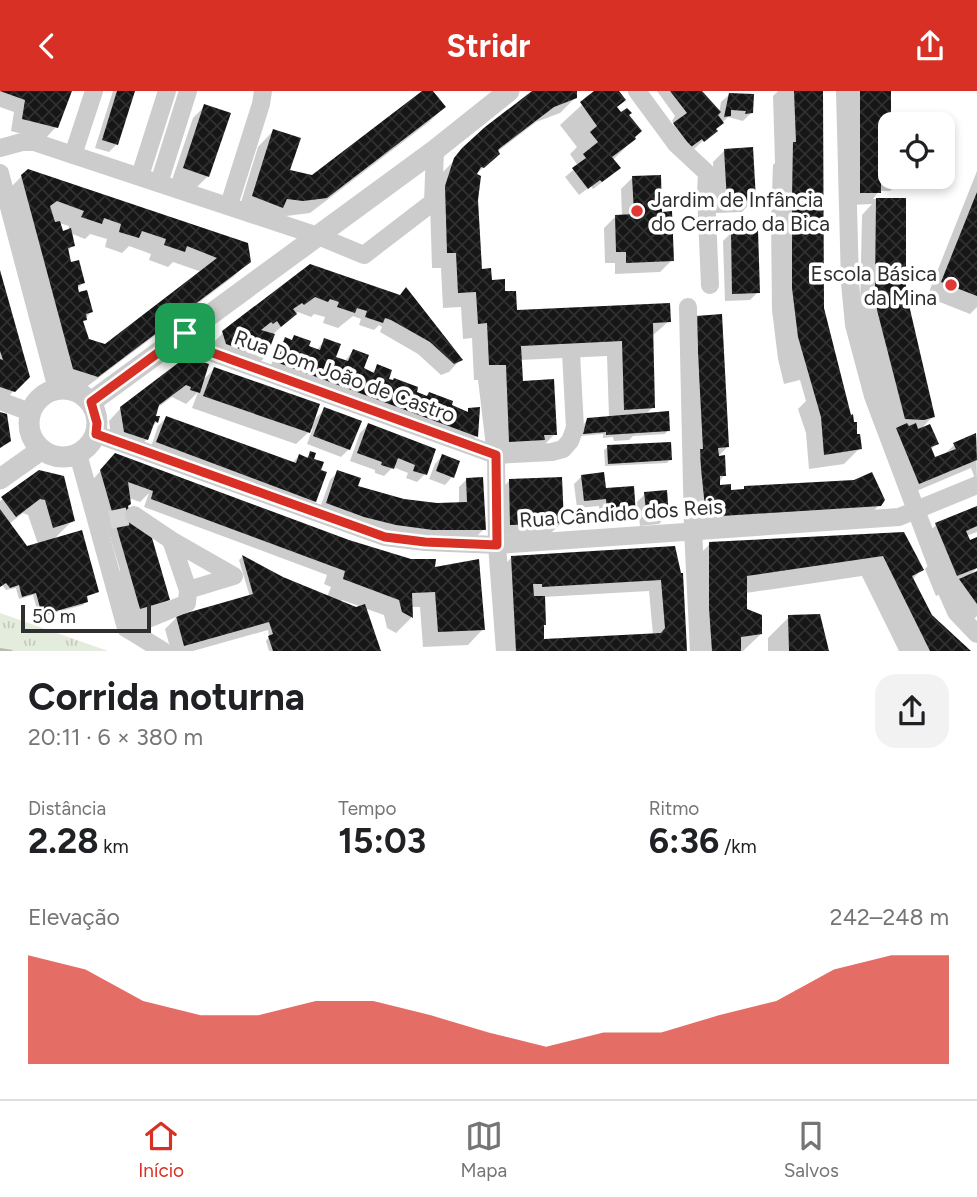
<!DOCTYPE html>
<html lang="pt">
<meta charset="utf-8">
<style>
body{margin:0;font-family:Figtree,sans-serif;background:#f2f2f2;color:#202124;height:100vh;display:flex;flex-direction:column;font-size:26px;white-space:nowrap}
*{box-sizing:border-box;margin:0}
p{font-size:23px;color:#757577}
.icon{flex:none;width:38px;height:38px;fill:none;stroke:currentColor;stroke-width:2;stroke-linecap:round;stroke-linejoin:round}
.map{position:relative;height:560px;overflow:hidden}
.details{display:flex;flex-direction:column;background:#fff;flex:1}
.details>*{flex:none}
.tools{position:absolute;left:878px;top:21px;display:grid;gap:14px}
.tools a{display:grid;place-items:center;width:77px;height:77px;border-radius:14px;background:#fff;box-shadow:0 4px 10px #0003;font-size:35px}
.scale{position:absolute;left:21px;bottom:18px;width:130px;box-sizing:border-box;padding-left:7px;border:4px solid #2f2f2f;border-top:0;font-size:19px;line-height:24px;white-space:nowrap;color:#2f2f2f;-webkit-text-stroke:5px #fff;paint-order:stroke}
.pin{position:absolute;display:grid;place-items:center;width:60px;height:60px;color:#fff;margin:-30px;border-radius:14px;box-shadow:0 4px 10px #0006}
.round{display:grid;place-items:center;flex:none;width:74px;height:74px;border-radius:21px;background:#f2f2f2}
.head{display:flex;align-items:center;justify-content:space-between;height:119px;padding:0 28px}
h1{font-size:38px;font-weight:700;line-height:52px}
.stats{display:grid;grid-template-columns:repeat(3,1fr);gap:10px;height:119px;padding:7px 28px}
.stats div{display:grid;align-content:center}
.stats b{font-size:35px;font-weight:700}
.stats small{font-size:19px;font-weight:400}
.stats p{font-size:19px}
.chart{height:196px;padding:14px 28px}
.chart p{display:flex;justify-content:space-between}
.chart svg{width:100%;height:126px;margin-top:7px;fill:#d93025;opacity:.7}
header{display:flex;justify-content:space-between;align-items:center;height:91px;padding:0 28px;background:#d93025;color:#fff;font-size:32px;font-weight:700}
.tab-bar{display:flex;justify-content:space-around;align-items:center;height:98px;border-top:2px solid #e0e0e0;background:#fff;font-size:19px;color:#757577}
.tab-bar a{display:grid;justify-items:center;gap:4px}
.tab-bar .active{color:#d93025}
.map>svg:first-child{display:block}
.park{fill:url(#park-tufts)}
.shadow{fill:#0003;fill-rule:evenodd}
.building{fill:url(#building-cross-hatch);fill-rule:evenodd}
.lines{fill:none;stroke-linecap:round;stroke-linejoin:round}
.minor-tunnel{stroke:#d5d5d5;stroke-width:18;stroke-dasharray:18 9;stroke-linecap:butt}
.minor{stroke:#ccc;stroke-width:18}
.tertiary{stroke:#ccc;stroke-width:21}
.route-casing{stroke:#fff;stroke-width:14}
.route{stroke:#d93025;stroke-width:9}
.poi-dot{fill:#e13836;stroke:#fff;stroke-width:2.5}
.labels{text-anchor:middle;dominant-baseline:central;stroke-width:7;stroke-linejoin:round;paint-order:stroke}
.poi-label{font-size:21px;fill:#2f2f2f;stroke:#fff;text-anchor:start}
.street-label{font-size:21px;fill:#2f2f2f;stroke:#fff}
</style>
<header><svg class="icon" aria-label="back" viewBox="0 0 24 24"><path d="M15 5l-7 7 7 7"/></svg>Stridr<svg class="icon" aria-label="share" viewBox="0 0 24 24"><path d="M12 15V3M7 8l5-5 5 5M5 13v7h14v-7"/></svg></header>
<div class="map">
<svg width="977" height="560" viewBox="0 0 977 560">
<defs>
<pattern id="park-tufts" width="24" height="20" patternUnits="userSpaceOnUse" patternTransform="scale(1.75)"><rect width="24" height="20" fill="#e4ecdd"/><path d="M3 7l-1-3M5 7V3M7 7l1-3M15 17l-1-3M17 17v-4M19 17l1-3" fill="none" stroke="#c4cbbe"/></pattern>
<pattern id="building-cross-hatch" width="8" height="8" patternUnits="userSpaceOnUse" patternTransform="scale(1.75)"><rect width="8" height="8" fill="#161616"/><path d="M0 0l8 8M0 8l8-8" fill="none" stroke="#303030"/></pattern>
</defs>
<rect width="100%" height="100%" fill="#fff"/>
<polygon class="park" points="0,522 108,560 0,560"/>
<g class="shadow">
<polygon points="0,0 70,0 56,36 44,49 11,40 14,21 0,16"/>
<polygon points="113,0 134,0 117,53 109,61 95,57"/>
<polygon points="425,0 430,0 444,16 429,31 310,122 286,125 238,121 258,56 273,40 288,81 313,86"/>
<polygon points="535,0 574,0 575,7 560,22 536,31 497,61 498,63 475,84 480,180 503,202 516,221 669,230 651,246 653,316 646,323 668,339 665,343 633,345 629,349 614,350 613,346 603,347 603,343 580,345 584,333 587,329 609,326 607,265 520,269 521,292 555,343 539,359 494,366 491,289 474,289 472,247 463,248 461,216 443,217 441,177 432,177 430,111 439,85 486,37"/>
<polygon points="597,0 617,0 616,17 621,24 627,24 634,48 613,69 610,85 593,98 591,95 579,104 565,86 578,75 570,63 577,56 560,34"/>
<polygon points="657,0 702,0 701,2 719,23 721,11 730,3 751,22 743,30 728,26 691,61 663,45 675,33 672,30 675,25"/>
<polygon points="778,0 821,0 822,217 852,333 855,333 860,357 844,373 809,378 806,342 798,318 806,310 800,289 784,293 778,268 772,219 771,128 773,74 775,72 773,5"/>
<polygon points="839,0 890,0 891,86 902,86 902,88 890,100 879,100 873,108 904,108 904,201 933,325 920,339 937,353 930,359 934,369 943,365 954,354 976,345 977,393 971,377 907,404 862,236 860,217 862,124 872,113 849,114"/>
<polygon points="205,15 208,85 196,97 172,89 193,27"/>
<polygon points="725,59 754,108 742,121 716,122 713,71"/>
<polygon points="977,80 977,216 970,223 927,206"/>
<path d="M22,85L249,171L233,186L85,297L61,290L6,101ZM59,132L69,135L68,140L62,142ZM70,142L85,148L90,143L107,148L105,156L122,162L129,155L151,163L149,169L168,176L173,171L202,181L105,255L87,249L82,231L91,221L77,198L83,192L70,173L67,161L73,154Z"/>
<polygon points="633,86 660,123 672,169 660,181 615,183 615,172 605,172 604,137 616,125 622,125 621,98"/>
<polygon points="731,142 758,201 750,209 725,210 723,150"/>
<polygon points="310,175 460,269 449,281 441,284 418,263 380,241 382,236 379,234 374,239 359,234 361,228 353,225 338,237 323,232 325,226 314,223 311,226 298,221 272,244 265,266 253,278 211,254 223,242"/>
<polygon points="0,183 28,285 0,314"/>
<polygon points="697,226 728,355 717,367 724,384 718,393 729,400 742,400 745,397 879,414 867,427 695,437"/>
<polygon points="295,246 306,256 316,260 325,249 334,267 344,271 353,260 362,278 371,283 378,275 386,289 414,302 466,322 469,319 478,318 476,345 468,353 269,279 278,256 285,248 291,250"/>
<polygon points="187,268 202,290 214,278 312,331 325,318 349,358 341,366 307,353 313,337 296,353 192,317 198,301 186,313 172,306 157,317 154,326 157,331 151,336 147,348 135,360 112,353 109,330 121,317"/>
<polygon points="166,327 293,371 299,365 305,368 311,362 315,410 303,422 150,359 158,335"/>
<polygon points="368,334 434,359 425,383 417,391 406,387 408,382 393,376 384,385 375,382 375,379 350,370 360,342"/>
<polygon points="608,356 670,368 667,372 605,375 604,359"/>
<polygon points="442,365 452,386 445,394 429,388 435,373"/>
<path d="M103,377L348,451L433,479L483,538L468,554L423,556L420,516H411V527L396,542L387,537L384,524L364,517L379,560H269L266,550L269,546L268,539L193,560H171L165,538L177,526L250,506L239,469L242,466L282,488L327,506L331,496L324,493L327,484L144,416L149,402L140,411L129,407L126,416L168,509L156,521L128,529L116,483L120,479L105,429L101,431L89,393ZM342,509L362,516L356,518L341,512Z"/>
<path d="M39,381L73,429L53,449L97,501L85,506L86,510L83,514L39,526L33,504L19,508L16,497L6,499L2,494L0,496V410ZM23,422L28,424L38,453L26,457L9,433Z"/>
<polygon points="338,381 355,397 404,410 437,414 459,413 459,396 467,388 484,438 476,446 388,441 319,420 330,389"/>
<polygon points="582,385 604,399 634,423 626,431 600,433 599,415 577,417 574,393"/>
<polygon points="510,389 562,431 550,443 499,445 498,401"/>
<polygon points="645,403 667,425 659,433 640,435 637,411"/>
<polygon points="977,417 977,441 966,445 969,452 977,451 977,477 969,485 977,482 977,525 972,530 948,500 936,505 925,478 934,468 924,446 936,434"/>
<polygon points="903,443 922,478 912,489 930,525 968,560 899,560 862,485 746,502 745,519 761,543 743,560 690,560 689,474 710,453"/>
<path d="M674,457L686,560H504L500,478L512,466ZM649,500L653,544L543,549V506Z"/>
<polygon points="789,526 827,560 768,560 768,547"/>
<polygon points="0,557 13,559 12,560 0,560"/>
</g>
<g class="building">
<polygon points="0,0 72,0 58,37 22,28 25,9"/>
<polygon points="117,0 135,0 118,54 102,49"/>
<polygon points="422,0 433,0 446,16 327,107 303,110 287,108 283,117 252,105 273,38 301,47 290,79 312,84"/>
<polygon points="532,0 577,0 577,7 554,16 500,57 498,59 500,63 484,77 481,76 477,83 481,85 478,109 482,178 491,177 492,189 505,188 505,200 516,200 517,219 670,212 671,231 653,232 655,317 624,319 622,250 521,255 523,290 554,288 557,344 544,344 545,349 509,351 506,274 489,274 487,232 478,233 476,201 458,202 456,162 447,162 445,95 454,67 462,57 485,36"/>
<polygon points="594,0 619,0 626,9 617,16 621,21 627,17 632,22 629,24 642,40 635,46 636,48 612,66 621,77 602,91 600,89 588,98 572,77 586,67 583,63 598,51 590,41 597,35 580,11"/>
<polygon points="670,0 702,0 721,21 718,24 724,32 716,38 718,40 704,51 702,48 691,56 673,32 687,22"/>
<polygon points="794,0 823,0 824,217 851,324 853,323 854,331 857,331 857,343 860,343 862,358 824,364 821,326 798,246 792,197 792,106 793,51 796,51"/>
<polygon points="860,0 891,0 891,86 904,86 904,89 881,89 881,102 860,102"/>
<polygon points="729,2 754,3 753,22 745,23 746,20 731,19 731,25 724,26"/>
<polygon points="204,13 231,22 209,86 183,77"/>
<polygon points="753,56 756,109 727,111 724,58"/>
<path d="M28,78L248,152L251,171L98,286L73,278L21,84ZM57,110L84,120L81,126L102,133L104,127L121,133L119,141L139,147L142,140L166,148L164,154L185,161L187,155L217,167L105,253L89,248L83,230L87,229L86,223L93,221L87,199L79,201L78,197V194L85,192L79,169L71,171L68,157L75,155L71,137L63,140L60,130L55,131L50,115Z"/>
<polygon points="661,84 662,121 672,120 674,170 626,172 626,161 616,161 615,124 634,123 632,85"/>
<polygon points="977,101 977,205 941,191"/>
<polygon points="876,107 906,107 906,201 935,326 924,329 905,328 877,219 875,201"/>
<polygon points="758,139 760,202 732,203 731,140"/>
<polygon points="310,173 400,204 406,196 463,269 454,273 430,251 391,229 385,227 383,232 365,226 367,220 357,217 355,222 337,216 339,211 330,208 328,211 315,206 304,214 302,212 293,218 297,223 281,236 277,230 273,233 271,231 261,239 275,243 266,267 226,253 222,240"/>
<polygon points="0,179 30,286 15,301 0,296 0,268 3,269 0,260"/>
<polygon points="722,223 729,356 718,357 719,365 725,364 726,385 720,385 720,394 731,393 731,399 744,398 744,395 854,389 872,381 885,409 881,415 706,426 699,358 703,358 696,225"/>
<polygon points="294,244 311,250 309,255 320,259 324,247 341,253 336,266 348,270 353,258 369,264 364,277 374,282 377,273 392,279 389,288 393,289 394,287 418,296 417,301 427,305 429,301 453,310 452,314 468,321 468,317 480,316 478,346 276,271 285,246 292,249"/>
<polygon points="186,266 209,273 200,302 190,299 191,296 186,294 159,314 156,325 160,325 158,332 155,330 148,349 124,341 120,316"/>
<polygon points="214,276 320,313 310,342 203,305"/>
<polygon points="324,316 362,330 350,359 313,345"/>
<polygon points="669,320 670,340 606,344 606,341 583,343 587,327"/>
<polygon points="0,321 7,323 11,350 0,357"/>
<polygon points="166,325 296,372 299,363 308,367 310,360 316,362 314,368 324,371 321,379 327,381 316,411 156,351"/>
<polygon points="368,332 436,358 427,384 413,380 415,374 398,367 394,378 381,374 382,371 357,362"/>
<polygon points="907,332 909,335 916,332 918,338 930,333 939,353 931,356 935,366 956,358 953,352 976,342 977,369 919,393 896,337"/>
<polygon points="671,351 672,369 608,373 607,354"/>
<polygon points="115,362 349,449 411,468 436,468 435,476 479,468 485,539 438,541 435,501 412,502 413,527 402,521 399,509 343,488 345,480 151,408 153,400 128,391 131,413 128,415 132,429 150,440 170,509 140,518 100,379"/>
<polygon points="442,363 460,370 454,387 436,380"/>
<polygon points="39,379 64,385 75,430 53,437 45,409 40,408 16,426 1,406"/>
<polygon points="337,379 361,387 358,395 404,408 437,412 467,411 466,387 483,386 486,439 433,439 396,434 364,426 326,412"/>
<polygon points="604,381 606,397 634,395 636,424 607,426 606,408 584,410 581,384"/>
<polygon points="562,386 564,432 510,434 509,388"/>
<polygon points="667,399 669,426 647,428 644,401"/>
<polygon points="977,415 977,435 966,440 970,449 977,446 977,477 957,485 935,432"/>
<polygon points="0,418 27,455 82,439 99,501 87,505 88,511 42,524 36,502 22,506 19,494 10,497 6,492 0,496"/>
<polygon points="904,441 924,479 912,485 932,524 971,560 930,560 883,465 747,485 747,518 762,524 762,543 741,546 741,560 712,560 709,517 709,451"/>
<path d="M675,455L681,482H683L687,560H516L511,465ZM661,489L665,537L661,542L544,548V534H546L545,505H534L533,493H542V496Z"/>
<polygon points="242,464 283,486 356,516 365,513 381,560 273,560 268,545 273,543 269,531 184,555 176,525 253,503"/>
<polygon points="977,480 977,513 959,488"/>
<polygon points="820,523 829,560 789,560 788,524"/>
</g>
<g class="lines">
<polyline class="minor-tunnel" points="110,429 134,424"/>
<g class="minor">
<polyline points="637,0 676,53 707,82 706,102 710,194"/>
<polyline points="845,0 850,192 854,234 873,305 945,496 956,521 977,543"/>
<polyline points="0,57 22,51 34,51 318,145 364,164 433,111 435,59"/>
<polyline points="73,64 94,0"/>
<polyline points="0,82 57,298"/>
<polyline points="140,85 167,0"/>
<polyline points="159,92 188,0"/>
<polyline points="229,114 261,13 263,0"/>
<polyline points="688,216 693,439 699,560"/>
<polyline points="185,241 202,258 496,364 552,361 563,358 570,350 575,337 571,262"/>
<polyline points="487,288 496,364 497,454 505,560"/>
<polyline points="0,310 30,321"/>
<polyline points="96,343 385,446 425,451 497,454 899,426 977,394"/>
<polyline points="78,363 126,537"/>
<polyline points="134,424 171,449"/>
<polyline points="126,537 187,512 188,499 234,485 171,449 188,499"/>
<polyline points="126,537 163,560"/>
</g>
<g class="tertiary">
<circle cx="63" cy="332" r="34"/>
<polyline points="91,311 435,59 509,0"/>
<polyline points="0,388 41,359"/>
</g>
</g>
<g class="lines">
<g class="route-casing">
<polygon id="route" points="185,242 202,258 496,364 497,454 425,451 385,446 96,343 97,332 91,311"/>
</g>
<use href="#route" class="route"/>
</g>
<g class="poi-dot">
<circle cx="637" cy="120" r="7"/>
<circle cx="951" cy="194" r="7"/>
</g>
<g class="labels">
<g class="poi-label">
<text x="651" y="108">Jardim de Infância<tspan x="651" dy="24">do Cerrado da Bica</tspan></text>
<text x="937" y="182" text-anchor="end">Escola Básica<tspan x="937" dy="24">da Mina</tspan></text>
</g>
<g class="street-label">
<text transform="translate(345 285) rotate(20)">Rua Dom João de Castro</text>
<text transform="translate(621 422) rotate(-4)">Rua Cândido dos Reis</text>
</g>
</g>
</svg>
<div class="tools">
<a><svg class="icon" aria-label="locate" viewBox="0 0 24 24"><circle cx="12" cy="12" r="6"/><path d="M12 2v4M12 18v4M2 12h4M18 12h4"/></svg></a>
</div>
<div class="scale">50 m</div>
<div class="pin" style="left:185px;top:242px;background:#1e9e55"><svg class="icon" aria-label="arrive" viewBox="0 0 24 24"><path d="M6 21V4h12l-3 4 3 4H6"/></svg></div>
</div>
<section class="details">
<div class="head"><div><h1>Corrida noturna</h1><p>20:11 · 6 × 380 m</p></div><a class="round"><svg class="icon" aria-label="share" viewBox="0 0 24 24"><path d="M12 15V3M7 8l5-5 5 5M5 13v7h14v-7"/></svg></a></div>
<div class="stats">
<div><p>Distância</p><b>2.28<small> km</small></b></div>
<div><p>Tempo</p><b>15:03</b></div>
<div><p>Ritmo</p><b>6:36<small> /km</small></b></div>
</div>
<div class="chart"><p><span>Elevação</span>242–248 m</p>
<svg viewBox="0 0 160 44" preserveAspectRatio="none"><path d="M0 44V6L10 11L20 22L30 27L40 27L50 22L60 22L70 27L80 33L90 38L100 33L110 33L120 27L130 22L140 11L150 6L160 6V44z"/></svg>
</div>
</section>
<nav class="tab-bar">
<a class="active"><svg class="icon" aria-label="home" viewBox="0 0 24 24"><path d="M3 11l9-7 9 7M6 9v11h12V9"/></svg>Início</a>
<a><svg class="icon" aria-label="map" viewBox="0 0 24 24"><path d="M3 6l6-2 6 2 6-2v14l-6 2-6-2-6 2zM9 4v14M15 6v14"/></svg>Mapa</a>
<a><svg class="icon" aria-label="saved" viewBox="0 0 24 24"><path d="M7 4h10v16l-5-4-5 4z"/></svg>Salvos</a>
</nav>
